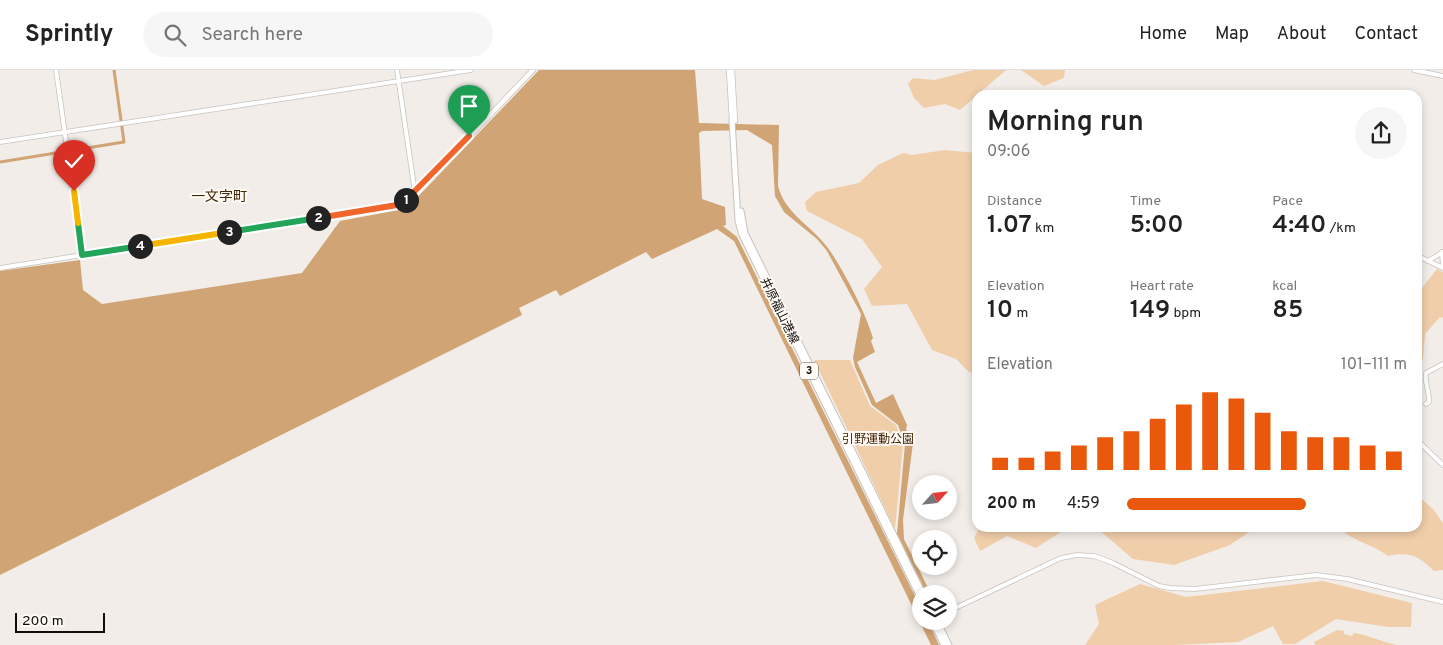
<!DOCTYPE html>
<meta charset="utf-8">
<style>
body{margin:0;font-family:Overpass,"Noto Sans JP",sans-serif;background:#f6f6f6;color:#222;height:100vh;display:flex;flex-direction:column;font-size:19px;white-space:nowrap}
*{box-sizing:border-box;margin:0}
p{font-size:16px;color:#767676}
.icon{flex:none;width:28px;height:28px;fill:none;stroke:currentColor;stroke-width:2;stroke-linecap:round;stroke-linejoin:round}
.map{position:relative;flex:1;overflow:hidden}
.drawer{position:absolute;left:972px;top:20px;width:450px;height:442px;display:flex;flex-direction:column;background:#fff;border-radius:15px;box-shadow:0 2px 8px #0003}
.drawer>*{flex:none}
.needle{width:32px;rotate:63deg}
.fabs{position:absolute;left:912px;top:405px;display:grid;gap:10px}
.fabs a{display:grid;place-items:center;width:45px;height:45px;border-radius:50%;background:#fff;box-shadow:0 2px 8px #0003;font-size:25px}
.scale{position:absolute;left:15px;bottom:12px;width:90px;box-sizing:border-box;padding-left:5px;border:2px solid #0e0d0b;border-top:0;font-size:14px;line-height:18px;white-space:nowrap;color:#0e0d0b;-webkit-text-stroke:4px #fffaf5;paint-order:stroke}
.pin{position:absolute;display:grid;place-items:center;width:42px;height:42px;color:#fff;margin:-51px -21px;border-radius:50% 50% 50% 0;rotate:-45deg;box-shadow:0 0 5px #0007}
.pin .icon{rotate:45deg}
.km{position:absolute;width:25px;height:25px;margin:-12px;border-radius:50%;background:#222;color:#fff;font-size:14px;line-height:25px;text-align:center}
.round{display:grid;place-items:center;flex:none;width:52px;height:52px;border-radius:26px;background:#f6f6f6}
.summary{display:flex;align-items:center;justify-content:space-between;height:85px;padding:0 15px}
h1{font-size:28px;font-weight:600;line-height:38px}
.stats{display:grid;grid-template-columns:repeat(3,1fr);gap:8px;height:85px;padding:5px 15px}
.stats div{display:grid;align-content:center}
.stats b{font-size:25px;font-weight:600}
.stats small{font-size:14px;font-weight:400}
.stats p{font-size:14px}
.chart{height:140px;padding:10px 15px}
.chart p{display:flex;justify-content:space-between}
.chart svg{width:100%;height:90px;margin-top:5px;stroke:#ea580c;stroke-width:6}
ul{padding:0 15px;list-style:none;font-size:16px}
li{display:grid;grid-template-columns:80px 60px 1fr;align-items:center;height:38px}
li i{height:12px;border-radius:6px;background:#ea580c}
header{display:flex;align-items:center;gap:30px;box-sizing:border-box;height:70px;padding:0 25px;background:#fff;border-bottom:1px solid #e0e0e0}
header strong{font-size:24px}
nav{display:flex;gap:28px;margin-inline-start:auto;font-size:18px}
.search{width:350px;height:45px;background:#f6f6f6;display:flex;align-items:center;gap:12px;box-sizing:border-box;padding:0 18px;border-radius:28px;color:#767676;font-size:19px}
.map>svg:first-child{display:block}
.green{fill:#f0ceaa}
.water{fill:#d0a474}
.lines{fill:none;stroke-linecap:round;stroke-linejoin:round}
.canal{stroke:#d0a474;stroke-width:3}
.tertiary-casing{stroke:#c7c3be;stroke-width:5.5}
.secondary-casing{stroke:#c7c3be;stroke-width:6}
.primary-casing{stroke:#c7c3be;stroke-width:7}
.tertiary{stroke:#fff;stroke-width:4}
.secondary{stroke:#fff;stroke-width:4.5}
.primary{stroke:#fff;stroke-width:5}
.split-1-casing{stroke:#fff;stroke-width:10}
.split-2-casing{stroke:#fff;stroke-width:10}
.split-3-casing{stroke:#fff;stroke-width:10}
.split-4-casing{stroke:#fff;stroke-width:10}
.split-5-casing{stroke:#fff;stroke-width:10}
.split-6-casing{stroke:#fff;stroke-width:10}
.split-1{stroke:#f0652b;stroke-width:6}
.split-2{stroke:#f0652b;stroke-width:6}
.split-3{stroke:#22a559;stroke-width:6}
.split-4{stroke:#f5b400;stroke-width:6}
.split-5{stroke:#22a559;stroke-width:6}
.split-6{stroke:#f5b400;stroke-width:6}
.labels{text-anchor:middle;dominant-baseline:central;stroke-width:4;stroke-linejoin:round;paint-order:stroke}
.shield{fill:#fffaf5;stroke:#565451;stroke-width:1}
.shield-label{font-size:11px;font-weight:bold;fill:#0e0d0b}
.street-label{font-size:12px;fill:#0e0d0b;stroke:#fffaf5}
.park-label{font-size:12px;fill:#412400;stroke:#fffaf5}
.neighbourhood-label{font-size:14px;fill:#422806;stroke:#fffaf5}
</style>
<header>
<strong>Sprintly</strong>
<div class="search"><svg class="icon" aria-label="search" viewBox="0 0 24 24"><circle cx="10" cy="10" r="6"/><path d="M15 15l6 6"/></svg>Search here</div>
<nav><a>Home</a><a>Map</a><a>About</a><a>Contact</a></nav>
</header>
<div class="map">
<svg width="1443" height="575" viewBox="0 0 1443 575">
<rect width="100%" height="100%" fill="#f2ede8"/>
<g class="green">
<polygon points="973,0 1006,0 960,40 945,34 924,38 914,28 908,14 913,8 935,10"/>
<polygon points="1021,0 1065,0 1064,8 1044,16"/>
<polygon points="945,80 977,83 977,303 969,302 956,289 932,280 907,234 872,236 864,219 882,197 862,169 807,141 805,132 816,122 859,113 878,95 903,83 912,85"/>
<polygon points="1437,199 1443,202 1443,248 1440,247 1425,264 1423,288 1418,308 1418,223"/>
<polygon points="814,290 850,290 870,336 896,355 903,374 895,459"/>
<path d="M1418,426L1433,439L1443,453V500L1434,501C1419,486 1410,481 1388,486C1373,474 1353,472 1340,458H1418Z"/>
<polygon points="979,458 1067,458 1036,478 1007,466 980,481 974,468"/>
<polygon points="1074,458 1255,458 1230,475 1174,495 1133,489 1098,459"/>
<polygon points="1323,511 1412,533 1411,557 1388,557 1336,549 1295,574 1283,574 1273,556 1238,572 1175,575 1085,575 1099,554 1095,535 1140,514 1186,527"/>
<path d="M1337,560L1344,561V564L1352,566L1354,563C1368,565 1383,572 1397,575H1315L1314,572Z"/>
</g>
<path class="water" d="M539,0H695L699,53L779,55L778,116C785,144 812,156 828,178C844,201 865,241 873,268L871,271L875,282L857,292L876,333L893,324L907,355L906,359L913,373L903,450L904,469L931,524H927L897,464L905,374L898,355L872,335L855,297L853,288L861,244L827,181L817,169L784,142L775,126L772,75L747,60L702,61L699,63L702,129L725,137L726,155L723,156L737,167L921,538V551H928L939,575H931L734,171L717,159L652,189L646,182L560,226L556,220L519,238L522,245L492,260L0,505V201L80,190L83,220L102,234L302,203L340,151L404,139L410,135Z"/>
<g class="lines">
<polyline class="canal" points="0,92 124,72 114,0"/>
<g class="tertiary-casing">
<g id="tertiary">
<polyline points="56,0 82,185"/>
<polyline points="397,0 414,116 418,120"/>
<polyline points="1414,0 1443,6"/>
<polyline points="0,72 471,0"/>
<polyline points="1442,182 1443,197"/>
<polyline points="1418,186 1443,198"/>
<polyline points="1428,191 1443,182"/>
<polyline points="0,198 297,151"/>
<path d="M1426,334L1429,332C1430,322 1424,313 1426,303L1443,294"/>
<polyline points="1418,371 1443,395"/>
<polyline points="949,541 1061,488 1077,485 1094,486 1113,493 1159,516 1170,518 1195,519 1316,505 1347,509 1443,532"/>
</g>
</g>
<g class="secondary-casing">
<g id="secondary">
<polyline points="729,0 732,50"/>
<polyline points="732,0 735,51"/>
<polyline points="297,151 397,135 418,120 533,0"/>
</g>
</g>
<g class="primary-casing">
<g id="primary">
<polyline points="732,50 738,151 742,165 921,529"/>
<polyline points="741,141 745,163 923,524"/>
<polyline points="932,551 944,575"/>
<polyline points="937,551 949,575"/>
</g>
</g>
<use href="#tertiary" class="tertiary"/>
<use href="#secondary" class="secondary"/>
<use href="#primary" class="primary"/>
</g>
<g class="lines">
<g class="split-1-casing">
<polyline id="split-1" points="406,130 469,66"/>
</g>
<g class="split-2-casing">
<polyline id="split-2" points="318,148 397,135 406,130"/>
</g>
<g class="split-3-casing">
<polyline id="split-3" points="229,162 318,148"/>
</g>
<g class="split-4-casing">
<polyline id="split-4" points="140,176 229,162"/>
</g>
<g class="split-5-casing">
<polyline id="split-5" points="78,153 82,185 140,176"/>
</g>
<g class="split-6-casing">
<polyline id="split-6" points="74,121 78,153"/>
</g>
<use href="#split-1" class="split-1"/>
<use href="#split-2" class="split-2"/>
<use href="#split-3" class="split-3"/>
<use href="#split-4" class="split-4"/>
<use href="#split-5" class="split-5"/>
<use href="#split-6" class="split-6"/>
</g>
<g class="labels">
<rect class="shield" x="800" y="292.5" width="18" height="17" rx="4"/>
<g class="shield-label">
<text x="809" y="301">3</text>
</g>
<g class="street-label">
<text transform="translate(779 241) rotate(64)">井原福山港線</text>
</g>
<g class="park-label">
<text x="878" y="370">引野運動公園</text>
</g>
<g class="neighbourhood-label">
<text x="219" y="127">一文字町</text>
</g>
</g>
</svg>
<div class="fabs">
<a><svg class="needle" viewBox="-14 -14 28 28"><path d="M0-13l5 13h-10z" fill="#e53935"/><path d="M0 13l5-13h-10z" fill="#767676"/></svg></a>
<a><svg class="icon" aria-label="locate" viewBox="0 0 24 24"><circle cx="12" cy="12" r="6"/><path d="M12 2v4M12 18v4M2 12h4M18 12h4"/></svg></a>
<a><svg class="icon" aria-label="layers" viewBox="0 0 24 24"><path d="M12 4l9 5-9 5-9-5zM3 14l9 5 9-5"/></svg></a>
</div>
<div class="scale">200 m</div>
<div class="pin" style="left:469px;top:66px;background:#1e9e55"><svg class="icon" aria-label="arrive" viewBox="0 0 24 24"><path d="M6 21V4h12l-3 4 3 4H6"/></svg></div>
<div class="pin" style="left:74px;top:121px;background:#d93025"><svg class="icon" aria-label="check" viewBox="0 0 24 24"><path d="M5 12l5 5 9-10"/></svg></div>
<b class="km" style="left:406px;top:130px">1</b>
<b class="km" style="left:318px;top:148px">2</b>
<b class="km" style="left:229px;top:162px">3</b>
<b class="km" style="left:140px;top:176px">4</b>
<section class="drawer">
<div class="summary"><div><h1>Morning run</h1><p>09:06</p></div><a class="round"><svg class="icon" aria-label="share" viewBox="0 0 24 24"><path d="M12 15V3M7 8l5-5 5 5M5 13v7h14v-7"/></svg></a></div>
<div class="stats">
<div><p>Distance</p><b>1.07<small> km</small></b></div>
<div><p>Time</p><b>5:00</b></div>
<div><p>Pace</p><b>4:40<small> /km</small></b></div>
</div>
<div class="stats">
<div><p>Elevation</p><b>10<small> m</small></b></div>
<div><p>Heart rate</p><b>149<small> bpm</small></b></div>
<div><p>kcal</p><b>85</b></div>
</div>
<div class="chart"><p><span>Elevation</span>101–111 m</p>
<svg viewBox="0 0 160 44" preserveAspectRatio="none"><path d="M5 44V38M15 44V38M25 44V35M35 44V32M45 44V28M55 44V25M65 44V19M75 44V12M85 44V6M95 44V9M105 44V16M115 44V25M125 44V28M135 44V28M145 44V32M155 44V35"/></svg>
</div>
<ul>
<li><b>200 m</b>4:59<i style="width:64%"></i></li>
</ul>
</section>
</div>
